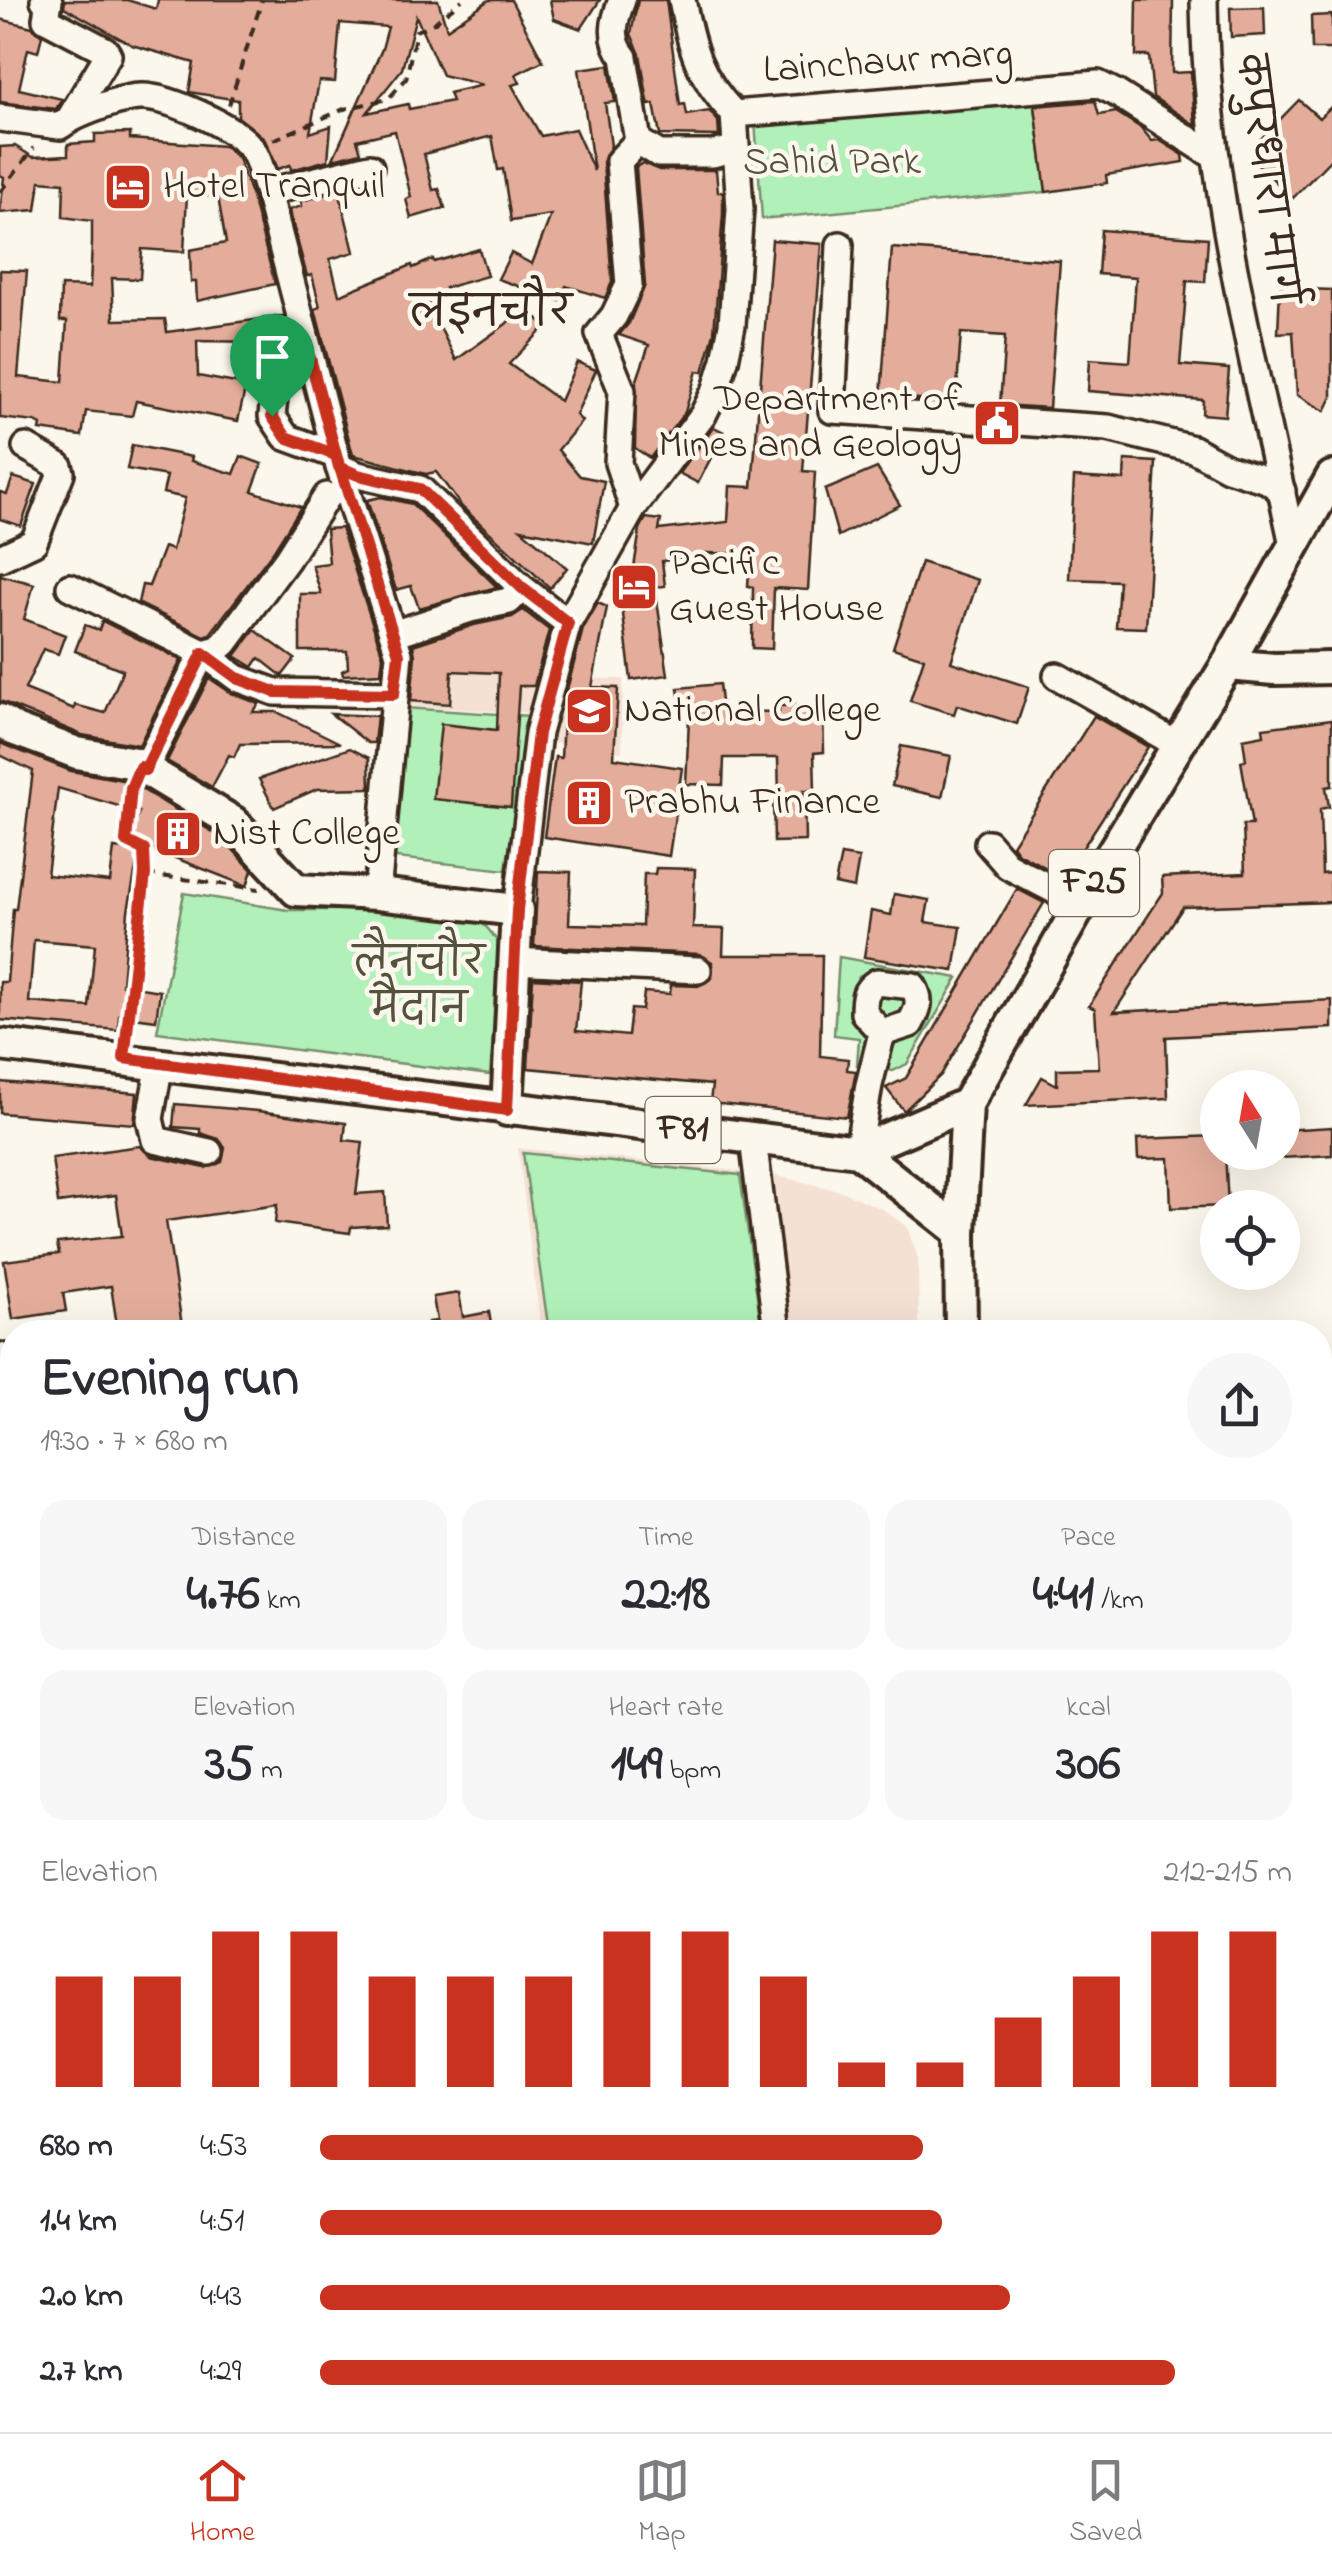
<!DOCTYPE html>
<meta charset="utf-8">
<style>
body{margin:0;font-family:"Indie Flower","Playpen Sans Deva",sans-serif;background:#f7f7f7;color:#2b2b33;height:100vh;display:flex;flex-direction:column;font-size:38px;white-space:nowrap}
*{box-sizing:border-box;margin:0}
p{font-size:32px;color:#7c7c81}
.icon{flex:none;width:55px;height:55px;fill:none;stroke:currentColor;stroke-width:2;stroke-linecap:round;stroke-linejoin:round}
.map{position:relative;flex:1;overflow:hidden}
.drawer{position:absolute;left:0px;top:1320px;width:1332px;height:1112px;display:flex;flex-direction:column;background:#fff;border-radius:40px 40px 0 0;box-shadow:0 10px 40px #0002}
.drawer>*{flex:none}
.needle{width:65px;rotate:349deg}
.fabs{position:absolute;left:1200px;top:1070px;display:grid;gap:20px}
.fabs a{display:grid;place-items:center;width:100px;height:100px;border-radius:50%;background:#fff;box-shadow:0 10px 40px #0002;font-size:50px}
.pin{position:absolute;display:grid;place-items:center;width:85px;height:85px;color:#fff;margin:-102px -42px;border-radius:50% 50% 50% 0;rotate:-45deg;box-shadow:0 0 10px #0007}
.pin .icon{rotate:45deg}
.round{display:grid;place-items:center;flex:none;width:105px;height:105px;border-radius:52px;background:#f7f7f7}
.summary{display:flex;align-items:center;justify-content:space-between;height:170px;padding:0 40px}
h1{font-size:55px;font-weight:700;line-height:75px}
.stats{display:grid;grid-template-columns:repeat(3,1fr);gap:15px;height:170px;padding:10px 40px}
.stats div{display:grid;align-content:center;border-radius:25px;background:#f7f7f7;text-align:center}
.stats b{font-size:50px;font-weight:700}
.stats small{font-size:28px;font-weight:400}
.stats p{font-size:28px}
.chart{height:280px;padding:20px 40px}
.chart p{display:flex;justify-content:space-between}
.chart svg{width:100%;height:180px;margin-top:10px;stroke:#c8321e;stroke-width:6}
ul{padding:0 40px;list-style:none;font-size:32px}
li{display:grid;grid-template-columns:160px 120px 1fr;align-items:center;height:75px}
li i{height:25px;border-radius:12px;background:#c8321e}
.tab-bar{display:flex;justify-content:space-around;align-items:center;height:140px;border-top:2px solid #e1e1e2;background:#fff;font-size:28px;color:#7c7c81}
.tab-bar a{display:grid;justify-items:center;gap:5px}
.tab-bar .selected{color:#c8321e}
.map>svg:first-child{display:block}
.built{fill:#f4e1d4}
.green{fill:#b1f1b9;stroke:#768e6c;stroke-width:2.5}
.building{fill:#e4ad9b;stroke:#3b2a1e;stroke-width:2.5;fill-rule:evenodd}
.lines{fill:none;stroke-linecap:round;stroke-linejoin:round}
.minor-casing{stroke:#3b2a1e;stroke-width:32}
.major-casing{stroke:#3b2a1e;stroke-width:38}
.path{stroke:#3b2a1e;stroke-width:4;stroke-dasharray:10 8;stroke-linecap:butt}
.minor{stroke:#fbf7ec;stroke-width:25}
.major{stroke:#fbf7ec;stroke-width:30}
.route-casing{stroke:#fff;stroke-width:20}
.route{stroke:#c8321e;stroke-width:12}
.labels{text-anchor:middle;dominant-baseline:central;stroke-width:9;stroke-linejoin:round;paint-order:stroke}
.shield{fill:#fbf7ec;stroke:#75685c;stroke-width:2.5}
.shield-label{font-size:38px;font-weight:bold;fill:#3b2a1e}
.street-label{font-size:40px;fill:#3b2a1e;stroke:#fbf7ec}
.park-label{font-size:40px;fill:#53523d;stroke:#fbf7ec}
.poi-label{font-size:40px;fill:#3b2a1e;stroke:#fbf7ec;text-anchor:start}
.neighbourhood-label{font-size:42px;fill:#3b2a1e;stroke:#fbf7ec}
</style>
<div class="map">
<svg width="1332" height="2432" viewBox="0 0 1332 2432">
<rect width="100%" height="100%" fill="#fbf7ec"/>
<filter id="ink" filterUnits="userSpaceOnUse"><feTurbulence type="fractalNoise" baseFrequency=".01" numOctaves="2"/><feDisplacementMap in="SourceGraphic" scale="20" xChannelSelector="R" yChannelSelector="G"/><feConvolveMatrix kernelMatrix="1 2 1 2 8 2 1 2 1" color-interpolation-filters="sRGB"/></filter>
<g filter="url(#ink)">
<g class="built">
<polygon points="536,606 558,633 531,713 404,706 411,638 467,618"/>
<polygon points="560,678 623,679 622,752 552,743"/>
<polygon points="518,1148 769,1174 841,1191 884,1210 907,1227 918,1258 919,1332 541,1332"/>
</g>
<g class="green">
<polygon points="1034,99 1046,192 762,219 755,121"/>
<polygon points="404,708 529,716 506,870 387,857"/>
<path d="M184,893L288,910H453C477,915 489,926 501,948L490,1075L157,1032Z"/>
<polygon points="839,957 958,978 907,1064 893,1071 857,1065 859,1038 834,1035"/>
<polygon points="523,1153 740,1175 762,1332 549,1332"/>
<rect x="1320" y="2248" width="12" height="149"/>
</g>
<g class="building">
<path d="M65,0H127L156,9L158,0H438L447,29L489,0H511L543,61L516,74L520,83L512,85L541,136L575,129L594,171L579,69L609,65L615,102L605,103L611,146L603,162L612,282L605,298L566,286L560,301L498,279L511,253L532,264L551,215L511,221L503,169L498,170L492,136L424,154L433,190L439,189L445,208L411,218L406,199L411,197L395,131L357,140L361,152L333,159L382,49L388,27L340,23L335,82L319,81L310,133L331,126L328,160L291,170L290,165L278,169L264,138L238,117V100L189,92L194,63L132,45L64,7ZM416,16L442,75L483,85L449,93L452,101L409,109L408,104L367,113L402,69Z"/>
<polygon points="550,0 600,0 581,29 554,19"/>
<polygon points="638,0 666,0 680,105 685,104 687,115 709,111 718,121 719,136 660,135 654,104 649,105 647,96 640,54 631,34"/>
<polygon points="1137,0 1173,0 1172,73 1191,72 1195,125 1153,97 1149,56 1136,56"/>
<polygon points="1264,7 1265,35 1231,37 1230,8"/>
<polygon points="1332,15 1332,49 1312,49 1311,16"/>
<polygon points="0,19 32,27 42,35 38,52 28,49 19,89 62,99 56,109 0,102"/>
<polygon points="1299,100 1319,118 1332,106 1332,158 1293,198 1255,162 1261,156 1252,148"/>
<polygon points="1095,101 1099,115 1116,112 1141,128 1152,141 1159,140 1183,155 1184,162 1106,175 1107,183 1046,192 1035,106"/>
<polygon points="130,133 130,139 224,146 238,158 252,197 275,284 197,301 196,282 191,282 190,250 226,243 218,197 187,194 184,252 142,249 140,279 112,278 114,320 165,319 167,332 283,316 292,351 263,355 263,342 197,341 198,376 246,385 238,421 136,401 132,416 86,411 82,436 40,430 41,425 35,422 0,418 0,270 27,271 18,377 63,382 67,321 60,321 61,286 90,287 92,243 92,221 63,217 64,183 40,181 36,210 0,213 4,177 0,175 0,147 15,146 33,157 68,155 68,144 95,142 95,134"/>
<polygon points="643,163 659,170 716,170 718,192 723,192 723,213 714,333 703,372 697,371 685,412 650,458 635,448 636,383 649,345 619,335 629,323 645,285 636,167"/>
<polygon points="339,191 354,252 330,259 339,295 412,265 413,268 433,259 434,262 479,249 487,276 445,288 447,292 427,301 456,360 506,324 524,305 546,326 509,364 560,401 577,362 596,370 576,415 582,421 558,450 580,476 604,481 593,543 521,529 567,568 550,588 462,507 436,472 426,474 353,455 315,309 320,307 312,275 307,276 289,210 302,206 301,201"/>
<polygon points="1101,230 1208,238 1205,282 1187,281 1180,365 1229,369 1225,416 1202,414 1203,400 1088,391 1090,359 1130,362 1136,277 1098,274"/>
<polygon points="772,240 822,244 803,471 815,472 808,590 774,588 772,649 752,648 753,587 748,586 750,554 705,553 705,556 662,561 665,586 655,587 668,675 631,680 621,598 629,597 626,574 633,574 640,529 646,518 661,520 659,530 728,522 730,486 752,487"/>
<polygon points="892,248 1060,261 1049,408 1000,405 1005,336 961,333 956,402 881,396"/>
<polygon points="1280,288 1332,290 1332,397 1325,411 1297,395 1293,332 1278,333"/>
<polygon points="714,427 724,432 698,483 679,473"/>
<polygon points="132,445 192,457 191,461 234,474 241,456 262,464 252,491 301,507 274,550 210,634 205,636 138,603 142,585 149,586 164,547 172,550 185,498 163,493 167,476 127,469"/>
<polygon points="1125,460 1156,462 1146,628 1116,627 1119,581 1069,579 1074,477 1124,480"/>
<polygon points="877,468 900,505 838,536 825,490"/>
<polygon points="13,477 36,484 21,526 0,519 0,492 7,494"/>
<polygon points="381,497 412,504 497,587 419,608 411,586 396,590 367,500"/>
<polygon points="341,528 383,656 381,673 343,675 342,671 348,668 347,651 300,651 300,594 321,594 312,565 329,563 326,529"/>
<polygon points="921,562 978,580 951,662 1029,687 1017,724 957,705 954,714 910,701 924,658 893,648"/>
<polygon points="0,575 34,584 24,619 65,635 58,654 43,649 25,689 74,709 75,705 105,713 123,670 75,651 85,625 99,630 102,621 181,660 139,745 82,735 0,701"/>
<polygon points="598,603 607,607 592,687 618,688 614,758 682,768 669,856 544,837 555,757 561,758 564,701 583,629"/>
<polygon points="523,610 549,630 534,686 519,686 511,807 433,799 441,724 497,730 499,673 452,671 450,704 411,701 415,655 413,645 474,625 512,617"/>
<polygon points="255,630 295,659 282,676 259,658 253,667 235,656"/>
<polygon points="209,678 231,693 259,704 253,712 277,712 340,743 240,744 234,757 229,755 212,787 167,761"/>
<polygon points="719,684 722,711 779,712 779,706 823,705 824,752 814,753 815,790 804,790 805,841 774,842 773,797 779,797 778,758 724,758 723,785 686,784 689,718 682,719 678,688"/>
<polygon points="331,714 377,716 374,743 368,743"/>
<polygon points="1094,716 1148,747 1064,877 1018,853 1012,845"/>
<polygon points="1332,719 1332,786 1326,787 1329,807 1320,809 1322,874 1330,873 1331,902 1183,907 1114,1012 1332,1000 1332,1028 1166,1037 1168,1098 1026,1105 1042,1077 1057,1085 1057,1069 1099,1068 1095,1009 1089,1006 1163,893 1162,877 1245,873 1243,825 1252,825 1241,761 1246,760 1243,739 1264,735 1263,728"/>
<path d="M0,743L71,771L128,781L221,837L252,870L247,886L129,840L139,812L58,788L47,875L110,882L114,848L139,851L128,911L122,985L160,991L156,1020L119,1015L118,1030L0,1020V982H7L13,909H16L33,771L0,755ZM34,940L95,945L89,1007L29,1002Z"/>
<polygon points="901,746 951,756 942,797 892,786"/>
<polygon points="350,748 369,758 370,788 317,789 274,808 259,779"/>
<polygon points="841,855 859,858 854,888 835,884"/>
<polygon points="656,868 695,869 693,928 724,929 723,955 822,955 820,1056 848,1059 847,1070 856,1071 847,1117 710,1103 712,1085 528,1068 533,978 581,981 576,1031 628,1036 631,1009 642,1010 644,992 670,994 671,985 698,986 712,978 712,962 699,954 534,946 538,871 571,872 569,924 642,926 644,874 655,874"/>
<polygon points="1017,889 1044,903 941,1075 904,1111 886,1088 906,1078"/>
<polygon points="894,894 929,900 925,922 961,927 954,971 864,957 871,911 891,915"/>
<polygon points="0,1082 137,1093 134,1124 0,1113"/>
<polygon points="175,1104 258,1111 346,1123 344,1140 363,1142 356,1194 385,1192 387,1225 351,1227 350,1233 275,1223 277,1205 166,1221 183,1332 118,1332 111,1286 63,1293 66,1311 13,1319 4,1261 59,1254 57,1243 122,1236 116,1195 58,1203 52,1158 140,1146 151,1156 205,1168 222,1162 225,1148 219,1139 200,1133 200,1129 173,1127"/>
<polygon points="1332,1127 1332,1155 1282,1158 1282,1130"/>
<polygon points="1218,1136 1218,1152 1225,1152 1228,1206 1171,1208 1169,1158 1138,1159 1137,1139"/>
<polygon points="459,1293 463,1317 489,1312 492,1330 428,1332 428,1322 437,1321 433,1297"/>
</g>
<g class="lines">
<g class="minor-casing">
<g id="minor">
<polyline points="44,0 49,1 46,19 105,50 108,55 70,118"/>
<path d="M622,0C614,20 609,39 624,57L638,141L659,154H713L736,148"/>
<path d="M682,0C692,50 698,76 734,114"/>
<path d="M1204,0C1206,184 1255,366 1293,545"/>
<polyline points="734,114 1098,84 1116,93 1216,157"/>
<path d="M0,118L60,126C75,114 120,98 140,97C166,95 235,127 251,148C260,159 263,179 268,192L339,467L399,654L377,894"/>
<polyline points="268,192 370,167"/>
<polyline points="840,245 832,410 1108,428 1193,449 1228,468 1267,480 1282,491"/>
<polyline points="310,358 275,389 272,416 286,437 335,455"/>
<polyline points="339,467 358,475 420,489 522,588 568,623"/>
<polyline points="633,508 618,463 622,391 599,334 614,316 629,285 619,161 638,141"/>
<polyline points="0,558 34,542 61,473 59,466 26,447"/>
<polyline points="70,587 203,653 237,678 275,692 395,694"/>
<polyline points="393,634 470,609 509,601 522,588"/>
<polyline points="1057,676 1178,745"/>
<polyline points="145,769 203,653 218,649 225,643 287,559 327,496"/>
<polyline points="988,843 1008,866 1081,904"/>
<polyline points="517,910 538,733 568,623 633,508 703,415 716,389 725,360 732,325 740,209 734,114"/>
<polyline points="513,961 698,970"/>
<polyline points="160,1063 150,1119 155,1140 209,1152"/>
<polyline points="753,1139 777,1332"/>
<path d="M858,1151L869,1085L882,1033L864,1013C864,998 864,990 877,982L913,986C922,1001 918,1010 910,1024L882,1033"/>
<polyline points="0,1356 12,1465"/>
<polyline points="12,1474 12,1514"/>
<polyline points="0,1747 12,1718"/>
<polyline points="0,1934 12,1934"/>
<polyline points="1320,2098 1332,2098"/>
<polyline points="0,2403 12,2403"/>
<polyline points="420,2420 421,2432"/>
<polyline points="603,2420 603,2432"/>
<polyline points="758,2420 981,2425"/>
</g>
</g>
<g class="major-casing">
<g id="major">
<polyline points="1227,665 1274,669 1332,668"/>
<polyline points="0,720 15,730 77,753 135,763 233,822 296,890 377,894 517,910 507,1110"/>
<polyline points="0,1045 858,1151 967,1104"/>
<polyline points="858,1151 960,1232"/>
<polyline points="961,1332 960,1232 967,1104 1081,904 1227,665 1332,477"/>
<polyline points="981,2425 1332,2429"/>
</g>
</g>
<g class="path">
<polyline points="229,105 262,0"/>
<polyline points="273,140 344,109 388,99 406,79 416,31 434,23 462,0"/>
<polyline points="0,192 34,148"/>
<polyline points="131,790 126,841 144,850 145,874"/>
<polyline points="126,1034 145,874 259,889"/>
<polyline points="0,1651 12,1651"/>
</g>
<use href="#minor" class="minor"/>
<use href="#major" class="major"/>
</g>
</g>
<g class="lines" filter="url(#ink)">
<g class="route-casing">
<polyline id="route" points="272,416 286,437 336,455 399,654 394,694 275,692 237,678 203,653 145,770 140,767 131,788 126,841 144,850 145,874 124,1058 507,1110 517,910 538,733 568,623 522,588 420,489 358,475 339,467 336,455 310,358 274,389 272,416"/>
</g>
<use href="#route" class="route"/>
</g>
<defs>
<g id="hotel-square" transform="scale(2.5)"><rect x="-9" y="-9" width="18" height="18" rx="4" fill="#c8321e" stroke="#fbf7ec"/><path d="M-6-4.5h1.5V1H6V5H4.5V3h-9V5H-6ZM-4 0a1.8 1.8 0 1 1 3.6 0ZM.5 0V-2.5h3Q6-2.5 6 0Z" fill="#fff"/></g>
<g id="civic-square" transform="scale(2.5)"><rect x="-9" y="-9" width="18" height="18" rx="4" fill="#c8321e" stroke="#fbf7ec"/><path d="M-.6-6.5H3V-4.5H.6V-3L4-1V1h2V6H-6V1h2V-1L-.6-3ZM-1.2 2.5V6h2.4V2.5Z" fill="#fff"/></g>
<g id="university-square" transform="scale(2.5)"><rect x="-9" y="-9" width="18" height="18" rx="4" fill="#c8321e" stroke="#fbf7ec"/><path d="M0-5L7-2L0 1L-7-2ZM-4 1L0 2.5L4 1V4Q0 6-4 4Z" fill="#fff"/></g>
<g id="building-square" transform="scale(2.5)"><rect x="-9" y="-9" width="18" height="18" rx="4" fill="#c8321e" stroke="#fbf7ec"/><path d="M-4-6H4V6H1V3H-1V6H-4ZM-2.5-4.3h1.7v1.8h-1.7ZM.8-4.3h1.7v1.8H.8ZM-2.5-1h1.7V.8h-1.7ZM.8-1h1.7V.8H.8Z" fill="#fff"/></g>
</defs>
<g fill-rule="evenodd">
<use href="#hotel-square" x="128" y="187"/>
<use href="#civic-square" x="997" y="423"/>
<use href="#hotel-square" x="634" y="587"/>
<use href="#university-square" x="589" y="711"/>
<use href="#building-square" x="589" y="803"/>
<use href="#building-square" x="178" y="834"/>
</g>
<g class="labels">
<g class="shield">
<rect x="1049" y="850" width="90" height="66" rx="8"/>
<rect x="645.5" y="1097" width="75" height="66" rx="8"/>
</g>
<g class="shield-label">
<text x="1094" y="883">F25</text>
<text x="683" y="1130">F81</text>
</g>
<g class="street-label">
<text transform="translate(888 63) rotate(-4)">Lainchaur marg</text>
<text transform="translate(1264 179) rotate(82)">कपुरधारा मार्ग</text>
</g>
<g class="park-label">
<text x="832" y="163">Sahid Park</text>
<text x="419" y="965">लैनचौर<tspan x="419" dy="46">मैदान</tspan></text>
</g>
<g class="poi-label">
<text x="163" y="187">Hotel Tranquil</text>
<text x="962" y="400" text-anchor="end">Department of<tspan x="962" dy="46">Mines and Geology</tspan></text>
<text x="669" y="564">Pacific<tspan x="669" dy="46">Guest House</tspan></text>
<text x="624" y="711">National College</text>
<text x="624" y="803">Prabhu Finance</text>
<text x="213" y="834">Nist College</text>
</g>
<g class="neighbourhood-label">
<text x="491" y="314">लइनचौर</text>
</g>
</g>
</svg>
<div class="fabs">
<a><svg class="needle" viewBox="-14 -14 28 28"><path d="M0-13l5 13h-10z" fill="#e53935"/><path d="M0 13l5-13h-10z" fill="#7c7c81"/></svg></a>
<a><svg class="icon" aria-label="locate" viewBox="0 0 24 24"><circle cx="12" cy="12" r="6"/><path d="M12 2v4M12 18v4M2 12h4M18 12h4"/></svg></a>
</div>
<div class="pin" style="left:272px;top:416px;background:#1e9e55"><svg class="icon" aria-label="arrive" viewBox="0 0 24 24"><path d="M6 21V4h12l-3 4 3 4H6"/></svg></div>
<section class="drawer">
<div class="summary"><div><h1>Evening run</h1><p>19:30 · 7 × 680 m</p></div><a class="round"><svg class="icon" aria-label="share" viewBox="0 0 24 24"><path d="M12 15V3M7 8l5-5 5 5M5 13v7h14v-7"/></svg></a></div>
<div class="stats">
<div><p>Distance</p><b>4.76<small> km</small></b></div>
<div><p>Time</p><b>22:18</b></div>
<div><p>Pace</p><b>4:41<small> /km</small></b></div>
</div>
<div class="stats">
<div><p>Elevation</p><b>35<small> m</small></b></div>
<div><p>Heart rate</p><b>149<small> bpm</small></b></div>
<div><p>kcal</p><b>306</b></div>
</div>
<div class="chart"><p><span>Elevation</span>212–215 m</p>
<svg viewBox="0 0 160 44" preserveAspectRatio="none"><path d="M5 44V17M15 44V17M25 44V6M35 44V6M45 44V17M55 44V17M65 44V17M75 44V6M85 44V6M95 44V17M105 44V38M115 44V38M125 44V27M135 44V17M145 44V6M155 44V6"/></svg>
</div>
<ul>
<li><b>680 m</b>4:53<i style="width:62%"></i></li>
<li><b>1.4 km</b>4:51<i style="width:64%"></i></li>
<li><b>2.0 km</b>4:43<i style="width:71%"></i></li>
<li><b>2.7 km</b>4:29<i style="width:88%"></i></li>
</ul>
</section>
</div>
<nav class="tab-bar">
<a class="selected"><svg class="icon" aria-label="home" viewBox="0 0 24 24"><path d="M3 11l9-7 9 7M6 9v11h12V9"/></svg>Home</a>
<a><svg class="icon" aria-label="map" viewBox="0 0 24 24"><path d="M3 6l6-2 6 2 6-2v14l-6 2-6-2-6 2zM9 4v14M15 6v14"/></svg>Map</a>
<a><svg class="icon" aria-label="saved" viewBox="0 0 24 24"><path d="M7 4h10v16l-5-4-5 4z"/></svg>Saved</a>
</nav>
